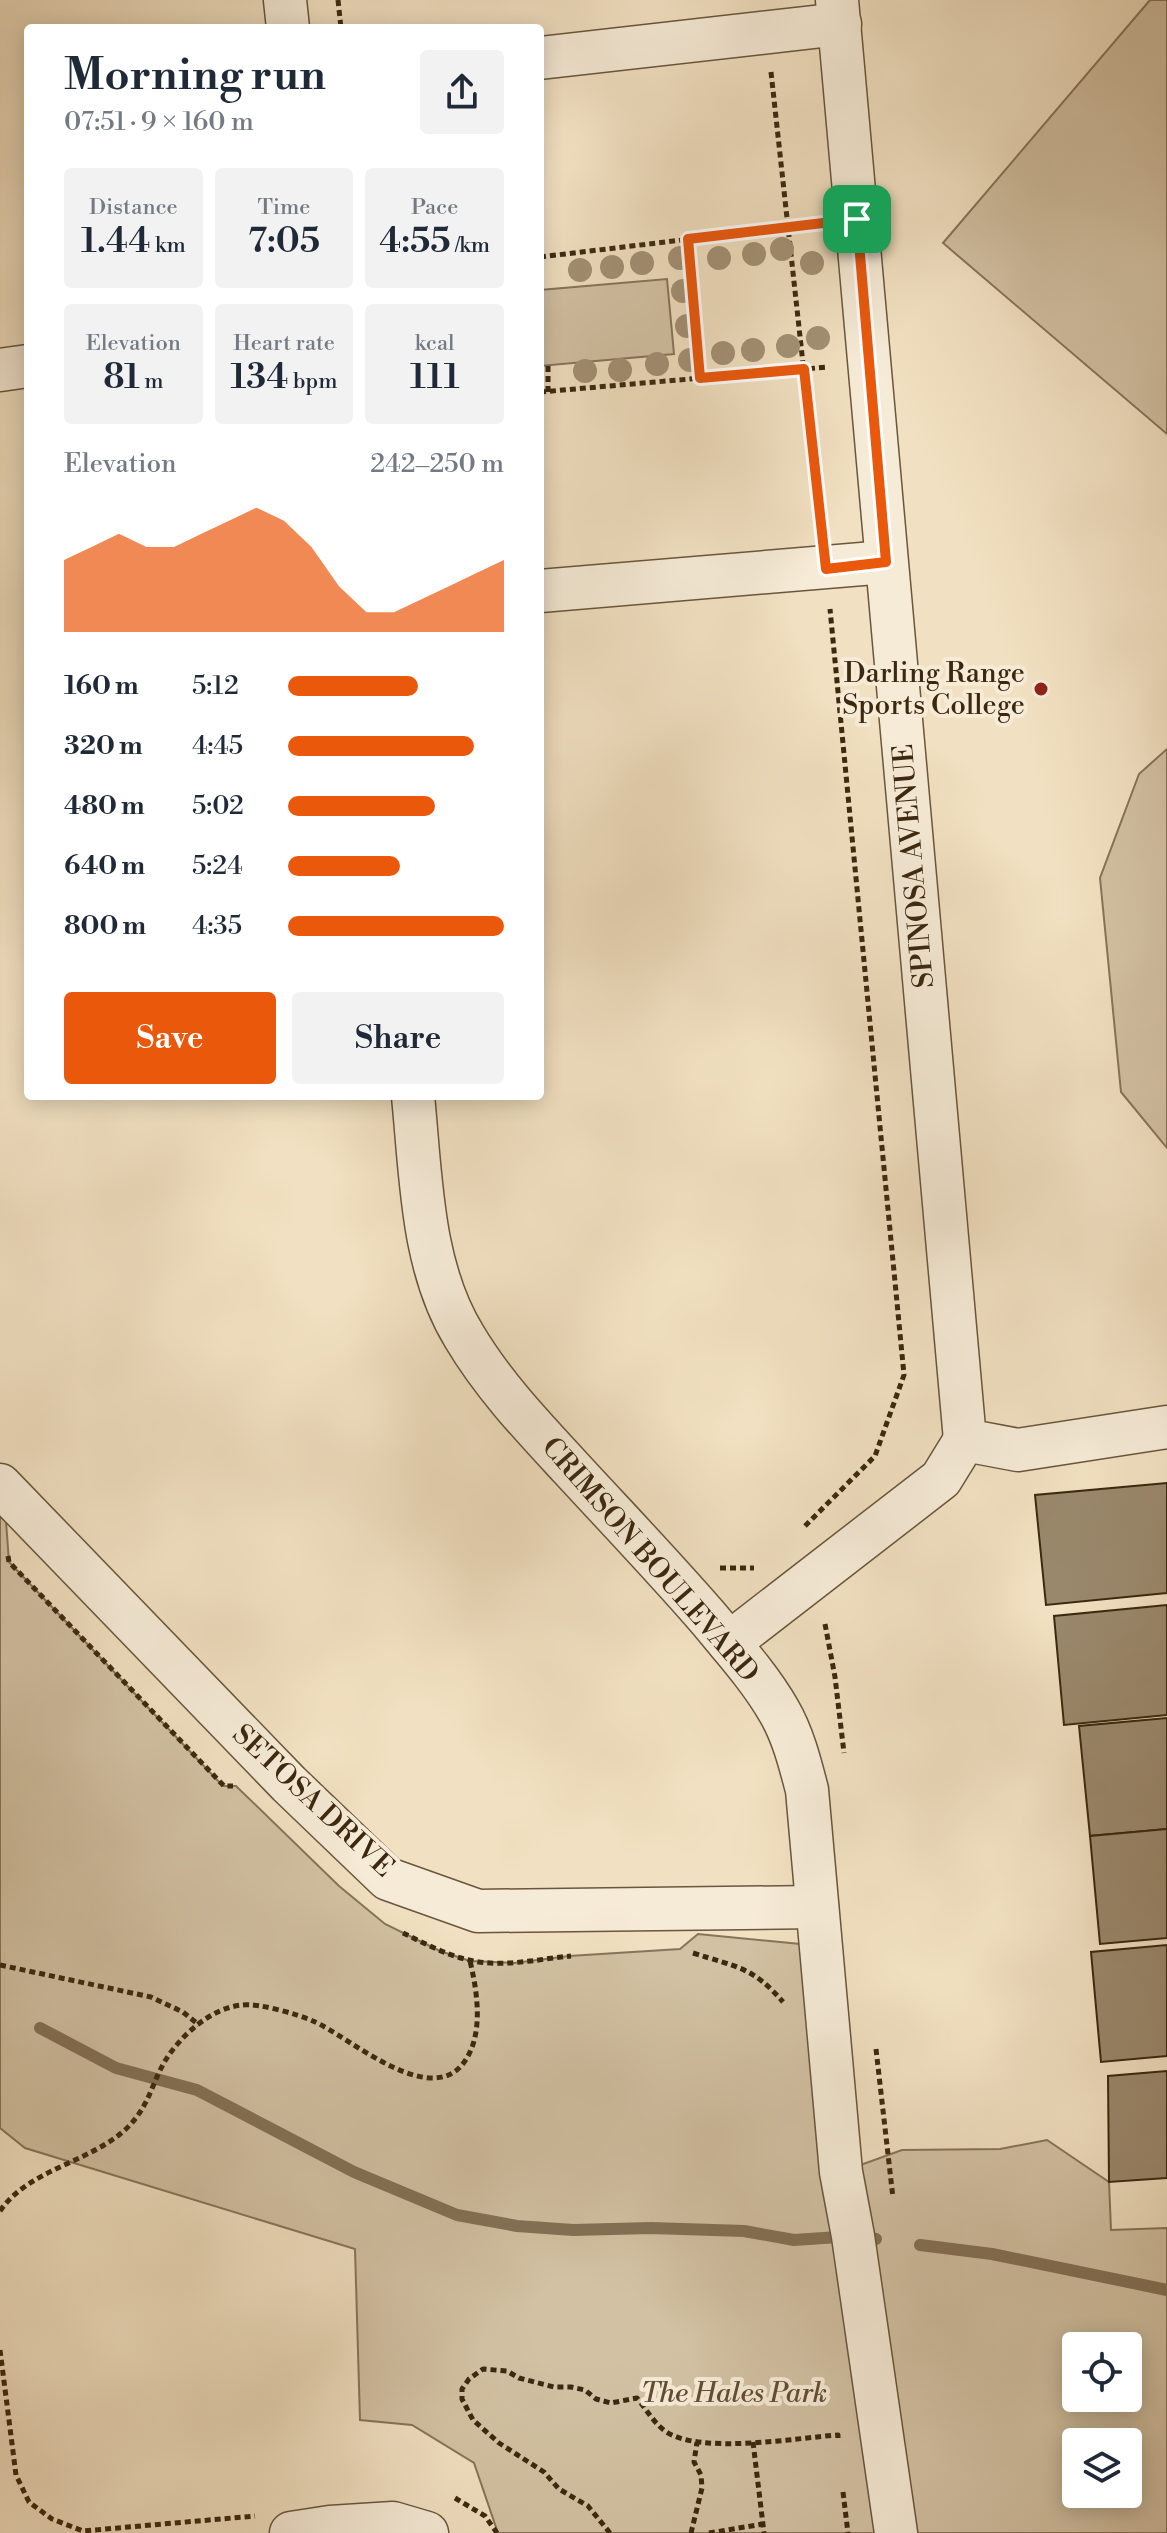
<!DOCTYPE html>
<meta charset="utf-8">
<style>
body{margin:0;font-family:"Libre Bodoni",serif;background:#f2f2f3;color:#1f2937;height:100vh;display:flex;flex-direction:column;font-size:30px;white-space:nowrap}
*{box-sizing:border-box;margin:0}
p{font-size:26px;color:#747a83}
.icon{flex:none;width:44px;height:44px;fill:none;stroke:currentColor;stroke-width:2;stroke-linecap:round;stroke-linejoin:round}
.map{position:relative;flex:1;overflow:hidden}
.details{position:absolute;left:24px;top:24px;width:520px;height:1076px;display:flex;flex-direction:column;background:#fff;border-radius:8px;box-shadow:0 4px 20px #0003}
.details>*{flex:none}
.fabs{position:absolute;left:1062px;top:2332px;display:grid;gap:16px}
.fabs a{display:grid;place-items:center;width:80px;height:80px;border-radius:8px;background:#fff;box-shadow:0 4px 20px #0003;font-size:40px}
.pin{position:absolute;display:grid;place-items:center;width:68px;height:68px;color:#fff;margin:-34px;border-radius:16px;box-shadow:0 4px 12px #0006}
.round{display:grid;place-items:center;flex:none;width:84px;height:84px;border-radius:8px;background:#f2f2f3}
.headline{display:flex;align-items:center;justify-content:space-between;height:136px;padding:0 40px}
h1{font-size:44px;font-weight:600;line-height:60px}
.metrics{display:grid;grid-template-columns:repeat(3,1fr);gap:12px;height:136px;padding:8px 40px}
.metrics div{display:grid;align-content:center;border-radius:8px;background:#f2f2f3;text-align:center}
.metrics b{font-size:34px;font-weight:600}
.metrics small{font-size:22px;font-weight:400}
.metrics p{font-size:22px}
.chart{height:224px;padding:16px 40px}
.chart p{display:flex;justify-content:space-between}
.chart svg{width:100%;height:144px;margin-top:8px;fill:#ea580c;opacity:.7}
.button{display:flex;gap:16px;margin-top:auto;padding:16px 40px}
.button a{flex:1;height:92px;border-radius:8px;background:#ea580c;color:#fff;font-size:32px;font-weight:600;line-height:92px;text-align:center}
.button a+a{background:#f2f2f3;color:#1f2937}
ul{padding:0 40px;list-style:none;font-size:26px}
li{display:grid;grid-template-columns:128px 96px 1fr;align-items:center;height:60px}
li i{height:20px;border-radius:10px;background:#ea580c}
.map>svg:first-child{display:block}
.green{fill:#d2c1a3;stroke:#87745a;stroke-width:2;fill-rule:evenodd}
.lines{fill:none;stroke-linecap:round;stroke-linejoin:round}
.stream{stroke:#837156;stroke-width:12}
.building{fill:#9a886c;stroke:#3c2810;stroke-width:2}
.street-casing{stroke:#69563c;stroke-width:45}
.path{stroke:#3c2810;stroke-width:5;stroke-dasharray:6 4;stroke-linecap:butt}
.street{stroke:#f6ebd7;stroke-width:42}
.tree{fill:#a29074}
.route-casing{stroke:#fff;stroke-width:16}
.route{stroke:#ea580c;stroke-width:10}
.poi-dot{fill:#8f2418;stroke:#f6ebd7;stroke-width:3}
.labels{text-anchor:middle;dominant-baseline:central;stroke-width:8;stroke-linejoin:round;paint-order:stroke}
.poi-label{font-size:28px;fill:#3c2810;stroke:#f6ebd7;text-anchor:end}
.street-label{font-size:28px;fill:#3c2810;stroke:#f6ebd7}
.park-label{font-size:28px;font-style:italic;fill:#624e35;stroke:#f6ebd7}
</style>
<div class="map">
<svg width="1167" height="2533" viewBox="0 0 1167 2533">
<rect width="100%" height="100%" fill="#f1e0c1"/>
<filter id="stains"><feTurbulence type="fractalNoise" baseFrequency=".0025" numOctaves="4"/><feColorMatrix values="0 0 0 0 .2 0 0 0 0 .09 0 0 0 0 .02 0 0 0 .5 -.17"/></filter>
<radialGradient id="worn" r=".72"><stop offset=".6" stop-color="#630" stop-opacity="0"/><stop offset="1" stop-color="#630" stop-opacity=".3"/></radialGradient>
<g class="green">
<polygon points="1150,0 1167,0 1167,434 943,243"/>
<polygon points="667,279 674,354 540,366 540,290"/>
<polygon points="1167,749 1167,1148 1121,1092 1100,878 1139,774"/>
<path d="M0,1514L6,1521L9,1562L223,1786H236L339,1886L385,1924L440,1951L470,1961L514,1963L569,1956L680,1949L698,1934L821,1946L841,2172L902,2150L1000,2149L1047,2140L1109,2182L1111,2230L1167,2228V2533H498L474,2463L412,2425L360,2420L355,2249L25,2148L0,2128ZM1076,2346H1128V2398H1076ZM1076,2442H1128V2494H1076Z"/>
</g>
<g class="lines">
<g class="stream">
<polyline points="40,2028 116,2068 197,2090 354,2172 457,2215 517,2226 573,2230 651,2228 744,2231 794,2240 853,2236 876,2239"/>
<polyline points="920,2245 992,2254 1167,2290"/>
</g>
</g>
<g class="building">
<polygon points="1167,1483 1167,1593 1046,1605 1035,1495"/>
<polygon points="1167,1605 1167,1715 1064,1725 1054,1616"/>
<polygon points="1167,1718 1167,1829 1090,1836 1079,1726"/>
<polygon points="1167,1829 1167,1938 1100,1944 1090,1836"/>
<polygon points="1167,1945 1167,2056 1101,2062 1091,1952"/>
<polygon points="1167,2071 1167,2178 1109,2182 1108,2076"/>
</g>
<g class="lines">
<g class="street-casing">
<g id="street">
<polyline points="285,0 288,28"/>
<polyline points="837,0 965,1440 1018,1450 1167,1427"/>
<polyline points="540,58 840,24"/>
<polyline points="0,370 28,366"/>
<polyline points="540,591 886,562"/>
<path d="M413,1096C421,1175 421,1266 464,1336C493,1385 532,1426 570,1467C617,1518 664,1567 709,1619C733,1648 760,1678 779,1711C793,1735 800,1763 807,1790L841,2172L853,2236L896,2533"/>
<polyline points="0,1485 289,1784 388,1879 478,1911 817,1907"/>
<polyline points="729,1643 941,1479 965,1440"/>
<polyline points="291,2533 330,2527 393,2523 427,2533"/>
</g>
</g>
<g class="path">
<polyline points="338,0 341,28"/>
<polyline points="771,72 821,528"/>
<polyline points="688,239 700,378"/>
<polyline points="540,257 816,224"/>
<polyline points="540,392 828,367"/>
<polyline points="548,392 548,366"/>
<polyline points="805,1526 875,1456 904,1375 830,609"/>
<polyline points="8,1556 9,1562 224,1786 233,1786"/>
<polyline points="720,1568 754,1568"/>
<polyline points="825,1624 835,1677 844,1753"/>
<path d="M403,1933C424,1943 446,1955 469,1960C502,1968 538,1959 571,1956"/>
<path d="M693,1953C736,1967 752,1966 783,2002"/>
<polyline points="0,1965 151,1997 183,2012 199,2025"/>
<polyline points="876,2049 893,2198"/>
<path d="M0,2211C29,2169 89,2163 126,2129C149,2107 151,2085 165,2061C181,2035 211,2008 242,2005C259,2003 297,2014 313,2021C349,2036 436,2116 468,2056C483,2029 477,1990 470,1961"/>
<polyline points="0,2350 16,2475 29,2502 52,2519 83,2531 255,2516"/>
<polyline points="753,2442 764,2533"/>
<polyline points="843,2492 848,2533"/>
<polyline points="455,2498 485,2516 497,2533"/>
<path d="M610,2533L588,2506L559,2489L544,2472L499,2443L473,2420L462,2399V2389L469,2379L483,2369L507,2371L519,2378L554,2387H571L585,2390L596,2399L611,2403L637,2398C647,2410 653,2422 665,2431C699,2455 795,2438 838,2435V2438"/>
<polyline points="691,2533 702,2488 701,2475 694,2462 697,2442"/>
<polyline points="709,2533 763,2524"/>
</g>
<use href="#street" class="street"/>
</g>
<g class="tree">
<circle cx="782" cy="249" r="12"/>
<circle cx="754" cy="254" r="12"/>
<circle cx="680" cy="258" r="12"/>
<circle cx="719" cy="258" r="12"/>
<circle cx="642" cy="263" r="12"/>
<circle cx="812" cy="263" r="12"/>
<circle cx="612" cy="267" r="12"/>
<circle cx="580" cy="270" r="12"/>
<circle cx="683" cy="291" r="12"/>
<circle cx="687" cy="326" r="12"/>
<circle cx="818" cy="338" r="12"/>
<circle cx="788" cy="346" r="12"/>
<circle cx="753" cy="350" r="12"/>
<circle cx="723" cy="353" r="12"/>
<circle cx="690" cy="360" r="12"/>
<circle cx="657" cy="364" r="12"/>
<circle cx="620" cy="370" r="12"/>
<circle cx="585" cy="371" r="12"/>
</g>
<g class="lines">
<g class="route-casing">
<polygon id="route" points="857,219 886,562 826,569 804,369 700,378 688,239"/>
</g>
<use href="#route" class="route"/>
</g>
<circle class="poi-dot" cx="1041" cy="689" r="8"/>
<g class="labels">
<g class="poi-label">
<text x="1025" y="673">Darling Range<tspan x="1025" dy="32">Sports College</tspan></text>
</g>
<g class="street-label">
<text transform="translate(914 866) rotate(-95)">SPINOSA AVENUE</text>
<text transform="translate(650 1560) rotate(49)">CRIMSON BOULEVARD</text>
<text transform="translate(313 1801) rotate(43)">SETOSA DRIVE</text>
</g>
<g class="park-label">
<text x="734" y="2393">The Hales Park</text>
</g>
</g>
<rect width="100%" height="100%" filter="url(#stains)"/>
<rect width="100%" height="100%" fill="url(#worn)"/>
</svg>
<div class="fabs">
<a><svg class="icon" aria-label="locate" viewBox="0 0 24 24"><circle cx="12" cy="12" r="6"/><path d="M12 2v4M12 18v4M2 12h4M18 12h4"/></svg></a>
<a><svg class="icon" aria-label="layers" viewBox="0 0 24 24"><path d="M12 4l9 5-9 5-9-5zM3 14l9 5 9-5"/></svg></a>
</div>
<div class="pin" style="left:857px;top:219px;background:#1e9e55"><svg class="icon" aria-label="arrive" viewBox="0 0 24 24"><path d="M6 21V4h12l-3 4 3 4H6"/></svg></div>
<section class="details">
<div class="headline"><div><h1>Morning run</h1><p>07:51 · 9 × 160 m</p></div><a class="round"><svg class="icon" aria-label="share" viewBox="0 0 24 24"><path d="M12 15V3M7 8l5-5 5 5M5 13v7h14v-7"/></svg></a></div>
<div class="metrics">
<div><p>Distance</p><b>1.44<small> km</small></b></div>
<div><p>Time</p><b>7:05</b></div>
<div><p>Pace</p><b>4:55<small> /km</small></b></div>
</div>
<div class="metrics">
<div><p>Elevation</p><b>81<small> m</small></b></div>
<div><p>Heart rate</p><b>134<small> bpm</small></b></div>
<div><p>kcal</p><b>111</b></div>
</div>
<div class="chart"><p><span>Elevation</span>242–250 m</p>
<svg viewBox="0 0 160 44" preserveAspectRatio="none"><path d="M0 44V22L10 18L20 14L30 18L40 18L50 14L60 10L70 6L80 10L90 18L100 30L110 38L120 38L130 34L140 30L150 26L160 22V44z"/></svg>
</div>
<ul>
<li><b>160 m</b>5:12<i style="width:60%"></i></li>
<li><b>320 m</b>4:45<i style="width:86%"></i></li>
<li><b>480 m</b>5:02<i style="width:68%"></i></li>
<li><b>640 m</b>5:24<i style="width:52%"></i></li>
<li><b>800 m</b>4:35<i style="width:100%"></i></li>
</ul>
<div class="button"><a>Save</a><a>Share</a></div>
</section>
</div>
